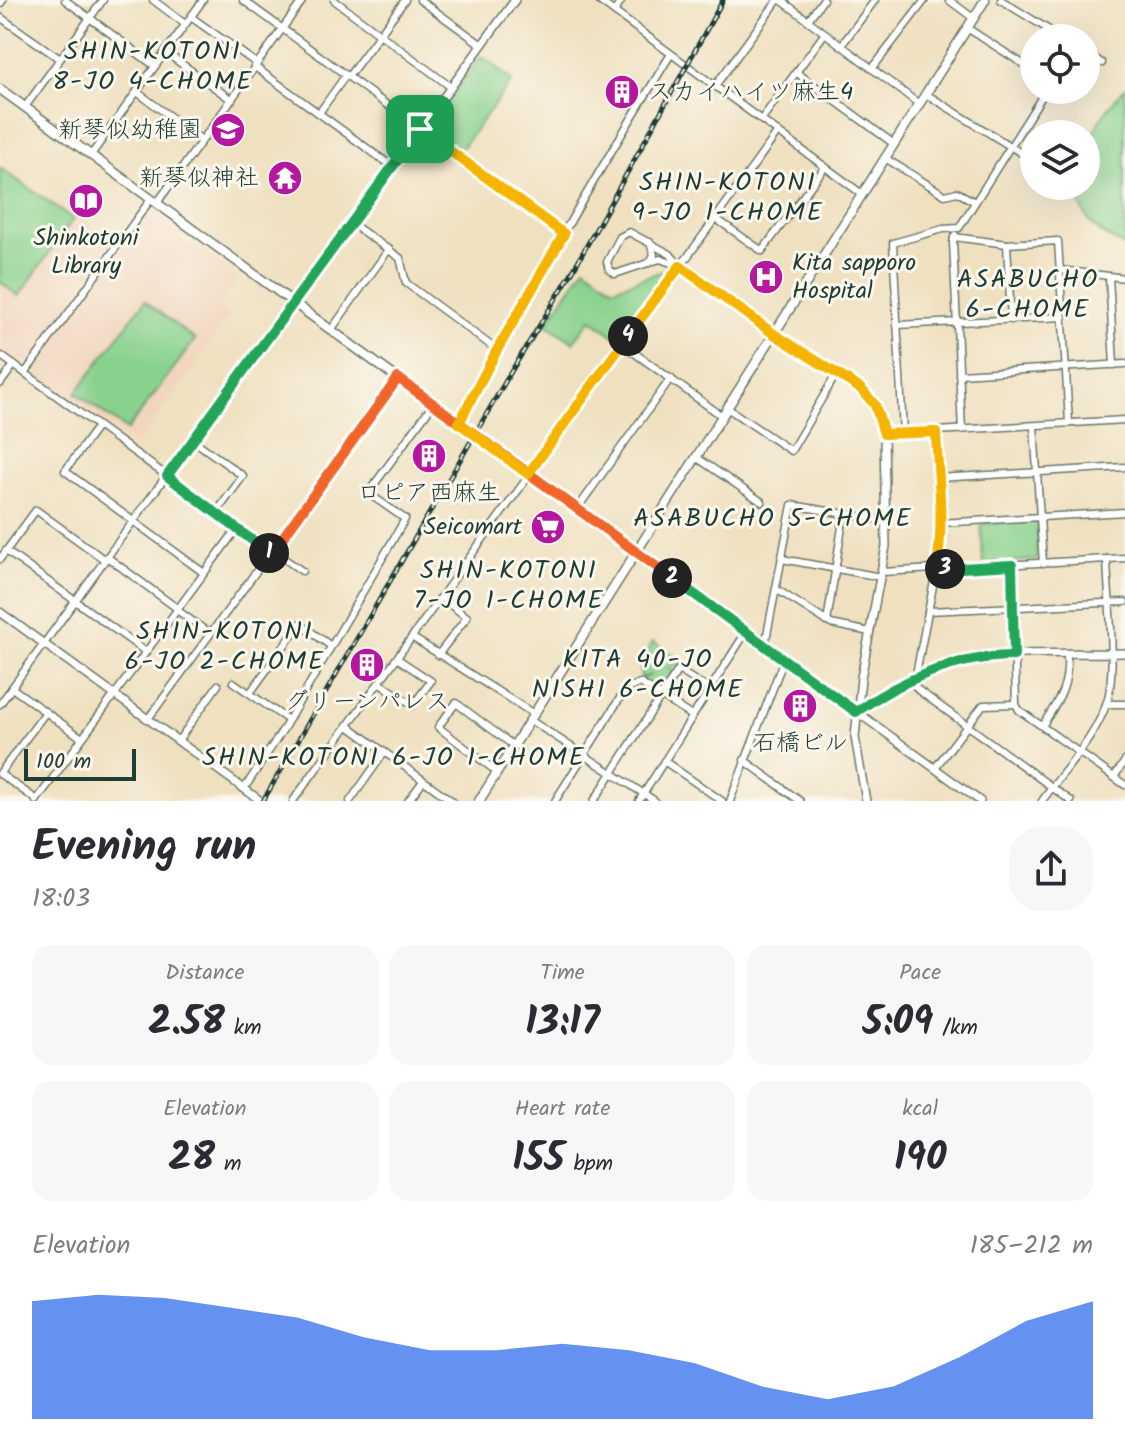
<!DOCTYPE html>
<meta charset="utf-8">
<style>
body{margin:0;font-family:Kalam,"Klee One",sans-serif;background:#f7f7f7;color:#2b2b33;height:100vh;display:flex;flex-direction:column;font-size:30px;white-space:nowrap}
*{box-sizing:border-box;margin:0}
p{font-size:26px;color:#7c7c81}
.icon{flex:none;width:44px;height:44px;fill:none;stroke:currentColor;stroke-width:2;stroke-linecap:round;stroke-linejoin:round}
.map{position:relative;height:801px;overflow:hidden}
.details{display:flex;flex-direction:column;background:#fff;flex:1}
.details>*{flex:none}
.tools{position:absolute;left:1020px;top:24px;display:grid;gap:16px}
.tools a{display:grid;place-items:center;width:80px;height:80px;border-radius:50%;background:#fff;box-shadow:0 8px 32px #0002;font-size:40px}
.scale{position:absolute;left:24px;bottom:20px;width:112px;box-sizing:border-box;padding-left:8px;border:4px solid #1f3d34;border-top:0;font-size:22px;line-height:28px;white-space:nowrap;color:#1f3d34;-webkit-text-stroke:6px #fbf7ec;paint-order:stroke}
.pin{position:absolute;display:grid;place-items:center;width:68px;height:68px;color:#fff;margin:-34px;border-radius:16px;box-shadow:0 4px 12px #0006}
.km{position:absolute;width:40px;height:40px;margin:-20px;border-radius:50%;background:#222;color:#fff;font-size:22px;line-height:40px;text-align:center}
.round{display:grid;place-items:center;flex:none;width:84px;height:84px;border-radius:32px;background:#f7f7f7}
.headline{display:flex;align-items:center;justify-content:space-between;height:136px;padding:0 32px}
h1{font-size:44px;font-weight:600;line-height:60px}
.figures{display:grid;grid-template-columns:repeat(3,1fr);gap:12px;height:136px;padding:8px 32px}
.figures div{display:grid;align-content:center;border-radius:20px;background:#f7f7f7;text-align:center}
.figures b{font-size:40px;font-weight:600}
.figures small{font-size:22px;font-weight:400}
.figures p{font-size:22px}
.chart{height:224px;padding:16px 32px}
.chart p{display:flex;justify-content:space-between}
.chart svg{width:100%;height:144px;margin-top:8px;fill:#2563eb;opacity:.7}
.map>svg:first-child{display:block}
.built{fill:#f1d5bd}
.green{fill:#89d28e;stroke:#548861;stroke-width:2}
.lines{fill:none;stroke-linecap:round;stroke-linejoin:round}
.minor-casing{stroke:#687665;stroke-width:9}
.tertiary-casing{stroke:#687665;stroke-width:10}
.secondary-casing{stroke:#687665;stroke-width:11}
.minor{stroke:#fff;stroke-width:6}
.tertiary{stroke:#fff;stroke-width:7}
.secondary{stroke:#fff;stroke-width:8}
.rail-casing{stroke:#1f3d34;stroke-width:5}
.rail{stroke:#fbf7ec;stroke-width:2;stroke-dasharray:6;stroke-linecap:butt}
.split-1-casing{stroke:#fff;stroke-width:16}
.split-2-casing{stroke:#fff;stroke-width:16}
.split-3-casing{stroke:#fff;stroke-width:16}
.split-4-casing{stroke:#fff;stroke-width:16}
.split-5-casing{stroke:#fff;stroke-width:16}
.split-1{stroke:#22a559;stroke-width:10}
.split-2{stroke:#f0652b;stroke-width:10}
.split-3{stroke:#22a559;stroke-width:10}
.split-4{stroke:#f5b400;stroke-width:10}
.split-5{stroke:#f5b400;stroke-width:10}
.labels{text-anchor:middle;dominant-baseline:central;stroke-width:6;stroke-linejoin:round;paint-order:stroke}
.poi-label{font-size:24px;fill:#1f3d34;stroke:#fbf7ec}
.neighbourhood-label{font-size:26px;letter-spacing:2px;fill:#1f3d34;stroke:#fbf7ec}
</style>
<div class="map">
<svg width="1125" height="801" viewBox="0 0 1125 801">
<rect width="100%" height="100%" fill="#fbf7ec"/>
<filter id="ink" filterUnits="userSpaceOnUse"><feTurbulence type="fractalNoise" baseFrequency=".0125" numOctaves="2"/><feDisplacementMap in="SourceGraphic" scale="16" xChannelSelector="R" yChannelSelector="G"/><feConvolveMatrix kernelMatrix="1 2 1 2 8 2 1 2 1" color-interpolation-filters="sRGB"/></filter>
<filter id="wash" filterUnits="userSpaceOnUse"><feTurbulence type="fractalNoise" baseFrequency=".006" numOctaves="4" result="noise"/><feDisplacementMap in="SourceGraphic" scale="32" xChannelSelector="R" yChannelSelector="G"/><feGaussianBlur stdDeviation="1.8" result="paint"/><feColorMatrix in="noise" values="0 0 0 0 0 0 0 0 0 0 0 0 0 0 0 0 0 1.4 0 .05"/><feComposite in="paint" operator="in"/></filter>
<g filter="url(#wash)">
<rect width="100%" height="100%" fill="#efe0c0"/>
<g class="built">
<polygon points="0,164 68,212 70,210 113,242 25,363 0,347"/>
<polygon points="147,216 238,279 219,305 231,315 136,445 35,374 34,369"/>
</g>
<g class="green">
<polygon points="480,58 484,58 512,81 460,150 430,130 430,125"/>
<path d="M1125,88V246C1094,231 1083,222 1076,187L1086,186V164L1093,151L1089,148C1094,126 1110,104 1125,88Z"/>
<polygon points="0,168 73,219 19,296 0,282"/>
<polygon points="585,267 614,288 665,270 668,272 617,338 591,319 573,342 546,324"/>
<polygon points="145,301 195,340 127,430 76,393"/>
<polygon points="1035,520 1037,522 1037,560 983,563 981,524"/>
<polygon points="653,642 685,663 668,668 673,672 659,692 640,680 651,675 641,678 640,662"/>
</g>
</g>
<g filter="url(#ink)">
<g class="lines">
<g class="minor-casing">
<g id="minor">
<polyline points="65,0 155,66"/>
<polyline points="153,0 185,24"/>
<polyline points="243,0 564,234"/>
<polyline points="334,0 451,87"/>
<polyline points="420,0 482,45"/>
<polyline points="598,0 862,194"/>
<polyline points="781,0 919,104"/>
<polyline points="949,0 973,18"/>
<polyline points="1001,0 1062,38"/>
<polyline points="0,4 3,0"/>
<polyline points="614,12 622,0"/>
<polyline points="0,17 60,59"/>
<polyline points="191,17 256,63"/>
<polyline points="808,20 823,0"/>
<polyline points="967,28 1034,71"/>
<polyline points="841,46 875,0"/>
<polyline points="165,52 232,100"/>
<polyline points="1086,53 1102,63"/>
<polyline points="255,67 393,167"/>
<polyline points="872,69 925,0"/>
<polyline points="796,72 894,144"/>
<polyline points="348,77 405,0"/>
<polyline points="715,86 778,0"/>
<polyline points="137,92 202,140"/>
<polyline points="926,94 1034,161"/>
<polyline points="25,107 103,0"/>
<polyline points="319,113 346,75"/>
<polyline points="761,120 825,33"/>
<polyline points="91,155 203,0"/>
<polyline points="885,158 945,195 957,192 975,202"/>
<polyline points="157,203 303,0"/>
<polyline points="715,218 762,251 825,167"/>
<polyline points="351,223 400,258 406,283 497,350"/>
<polygon points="629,232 670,254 680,266 660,259 615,274 609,269 607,262 620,237"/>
<polyline points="955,235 953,242 962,430"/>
<polyline points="954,237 1007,244 1058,241 1069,423"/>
<polyline points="1007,244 1011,320"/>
<polyline points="649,263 654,255 650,242"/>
<polyline points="1060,270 1125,278"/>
<polyline points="1109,277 1114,365"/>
<polyline points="897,325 1063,317"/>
<polyline points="331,330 389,249"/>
<polyline points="622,344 722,416"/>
<polyline points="0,355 167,476 236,530 36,801"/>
<polyline points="25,373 151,199"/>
<polyline points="959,374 1125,364"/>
<polyline points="0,384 14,365"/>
<polyline points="727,408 791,451 837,373"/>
<path d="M459,423C525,297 596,174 671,54"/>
<polyline points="98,426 65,471 204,573"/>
<polyline points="1034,426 1043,563"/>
<polyline points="903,433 893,243 943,229 959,228 1046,90"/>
<polyline points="884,434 1125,420"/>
<polyline points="193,440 243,476 216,513"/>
<polyline points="696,457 762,502"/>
<polyline points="938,478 1125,467"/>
<polyline points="577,509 671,378"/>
<polyline points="940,523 1125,512"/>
<polyline points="236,530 270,554"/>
<polyline points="6,551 146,652"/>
<polyline points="273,551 302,571"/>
<polyline points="107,557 178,609"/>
<polyline points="0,559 36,510 105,560"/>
<polyline points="782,559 881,577"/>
<polyline points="1012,565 1016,704 1019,710 1125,785"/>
<polyline points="882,572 1125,558"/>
<polyline points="776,589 831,624 870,632"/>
<polyline points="177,610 210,634"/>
<polyline points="928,611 1125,602"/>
<polyline points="827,622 844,514"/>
<polyline points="413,638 534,714"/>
<polyline points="765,645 792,505 887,521"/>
<polyline points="438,655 467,617 441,598"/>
<polyline points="918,678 917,669 940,550 936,432"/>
<polyline points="911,681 918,690 1071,801"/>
<polyline points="233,682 288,720"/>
<polyline points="380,683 413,705 431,681 398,659"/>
<polyline points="12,688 82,738"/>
<polyline points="250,693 300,624 331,646"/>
<polyline points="0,704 293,302"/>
<polyline points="1106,704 1125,704"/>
<polyline points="148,719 398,378"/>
<polyline points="530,720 655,801"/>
<polyline points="347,725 452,801"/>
<path d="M1042,726C1059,700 1069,687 1067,655"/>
<polyline points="178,741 218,685"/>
<polyline points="744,760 800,801"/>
<polyline points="664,761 722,801"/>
<polyline points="935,768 983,705 1016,704"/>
<polyline points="497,772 438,727 456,703 514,746"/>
<polyline points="0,773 46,712"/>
<polyline points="0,774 37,800"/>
<polyline points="1114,777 1125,761"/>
<polyline points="244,789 284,728 405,519 368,493 433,404"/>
<polyline points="293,801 778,132"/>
<polyline points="350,801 384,753"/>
<polyline points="408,801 423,781"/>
<polyline points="555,801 625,690 640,683 692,716"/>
<polyline points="594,801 678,670 709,689"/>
<polyline points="639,801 746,632"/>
<polyline points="730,801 784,659"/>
<path d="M1042,801C1064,770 1095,739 1107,702C1117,669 1108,597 1107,559"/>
</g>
</g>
<g class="tertiary-casing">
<g id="tertiary">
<polyline points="680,266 774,334 852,382 869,397 879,415 884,434 886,546 861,678 855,737 866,801"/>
<polyline points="293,302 515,0"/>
<polyline points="636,552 980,801"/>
<polyline points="0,612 261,801"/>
<path d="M856,712C892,686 937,665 981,658C1028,651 1078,654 1125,653"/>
</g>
</g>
<g class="secondary-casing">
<g id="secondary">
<polyline points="0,89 636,552"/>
<polyline points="479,801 985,0"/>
</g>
</g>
<use href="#minor" class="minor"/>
<use href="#tertiary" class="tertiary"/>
<use href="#secondary" class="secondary"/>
<g class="rail-casing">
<polyline id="rail" points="263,801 512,370 571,274 723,0"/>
</g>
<use href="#rail" class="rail"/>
</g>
</g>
<g class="lines" filter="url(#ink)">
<g class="split-1-casing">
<polyline id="split-1" points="269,553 167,476 420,129"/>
</g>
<g class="split-2-casing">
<polyline id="split-2" points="269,553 273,551 398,378 672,578"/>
</g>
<g class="split-3-casing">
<path id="split-3" d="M672,578L856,712C902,679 958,656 1014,656L1012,565L945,569"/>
</g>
<g class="split-4-casing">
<path id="split-4" d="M628,336L680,266L774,334L861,389L875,405L884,434L936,432C938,477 945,525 936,570L945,569"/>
</g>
<g class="split-5-casing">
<polyline id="split-5" points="420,129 564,234 497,350 459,423 528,474 628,336"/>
</g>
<use href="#split-1" class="split-1"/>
<use href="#split-2" class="split-2"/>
<use href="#split-3" class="split-3"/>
<use href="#split-4" class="split-4"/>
<use href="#split-5" class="split-5"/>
</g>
<defs>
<g id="building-disc" transform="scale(1.8)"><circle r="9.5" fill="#b5179e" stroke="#fbf7ec"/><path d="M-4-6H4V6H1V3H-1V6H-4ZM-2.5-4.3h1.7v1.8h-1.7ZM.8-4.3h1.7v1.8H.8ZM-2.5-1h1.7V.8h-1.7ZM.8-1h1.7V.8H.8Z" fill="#fff"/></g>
<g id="school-disc" transform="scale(1.8)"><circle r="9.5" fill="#b5179e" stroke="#fbf7ec"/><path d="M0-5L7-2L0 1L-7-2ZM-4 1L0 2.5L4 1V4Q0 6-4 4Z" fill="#fff"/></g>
<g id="temple-disc" transform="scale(1.8)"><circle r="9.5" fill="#b5179e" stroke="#fbf7ec"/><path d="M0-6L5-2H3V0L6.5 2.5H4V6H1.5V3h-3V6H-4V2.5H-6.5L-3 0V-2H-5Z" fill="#fff"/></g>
<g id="library-disc" transform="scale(1.8)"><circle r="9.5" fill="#b5179e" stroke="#fbf7ec"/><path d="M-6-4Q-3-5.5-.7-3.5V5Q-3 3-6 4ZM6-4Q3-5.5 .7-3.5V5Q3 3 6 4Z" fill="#fff"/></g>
<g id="hospital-disc" transform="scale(1.8)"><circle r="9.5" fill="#b5179e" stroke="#fbf7ec"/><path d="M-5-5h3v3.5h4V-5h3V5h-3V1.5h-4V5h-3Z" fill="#fff"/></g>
<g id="supermarket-disc" transform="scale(1.8)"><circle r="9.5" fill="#b5179e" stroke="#fbf7ec"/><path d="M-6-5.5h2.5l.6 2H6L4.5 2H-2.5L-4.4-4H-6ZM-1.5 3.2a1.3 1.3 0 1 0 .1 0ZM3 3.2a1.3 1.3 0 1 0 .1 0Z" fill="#fff"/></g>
</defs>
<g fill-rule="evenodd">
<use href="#building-disc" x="622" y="92"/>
<use href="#school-disc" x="228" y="130"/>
<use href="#temple-disc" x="285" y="178"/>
<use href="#library-disc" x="86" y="201"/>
<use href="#hospital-disc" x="766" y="277"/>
<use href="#building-disc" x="429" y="456"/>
<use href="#supermarket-disc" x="548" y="527"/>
<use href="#building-disc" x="367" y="665"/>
<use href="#building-disc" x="800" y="706"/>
</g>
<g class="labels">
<g class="poi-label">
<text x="648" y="92" text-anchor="start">スカイハイツ麻生4</text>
<text x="202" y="130" text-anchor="end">新琴似幼稚園</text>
<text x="259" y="178" text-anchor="end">新琴似神社</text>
<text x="86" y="238">Shinkotoni<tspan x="86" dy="28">Library</tspan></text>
<text x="792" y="263" text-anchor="start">Kita sapporo<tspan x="792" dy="28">Hospital</tspan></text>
<text x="429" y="493">ロピア西麻生</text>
<text x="522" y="527" text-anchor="end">Seicomart</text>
<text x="367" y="702">グリーンパレス</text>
<text x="800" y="743">石橋ビル</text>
</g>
<g class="neighbourhood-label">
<text x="153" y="52">SHIN-KOTONI<tspan x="153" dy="30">8-JO 4-CHOME</tspan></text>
<text x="728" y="183">SHIN-KOTONI<tspan x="728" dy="30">9-JO 1-CHOME</tspan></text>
<text x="1028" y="280">ASABUCHO<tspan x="1028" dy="30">6-CHOME</tspan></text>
<text x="773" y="519">ASABUCHO 5-CHOME</text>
<text x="509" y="571">SHIN-KOTONI<tspan x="509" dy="30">7-JO 1-CHOME</tspan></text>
<text x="225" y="632">SHIN-KOTONI<tspan x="225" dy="30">6-JO 2-CHOME</tspan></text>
<text x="638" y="660">KITA 40-JO<tspan x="638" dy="30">NISHI 6-CHOME</tspan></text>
<text x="394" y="758">SHIN-KOTONI 6-JO 1-CHOME</text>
</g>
</g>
</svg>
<div class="tools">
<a><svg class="icon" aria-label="locate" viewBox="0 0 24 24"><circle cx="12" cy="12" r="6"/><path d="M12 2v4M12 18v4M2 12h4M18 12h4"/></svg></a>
<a><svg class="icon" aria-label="layers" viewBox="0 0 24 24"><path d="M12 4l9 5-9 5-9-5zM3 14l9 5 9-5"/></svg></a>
</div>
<div class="scale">100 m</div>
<div class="pin" style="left:420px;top:129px;background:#1e9e55"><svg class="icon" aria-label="arrive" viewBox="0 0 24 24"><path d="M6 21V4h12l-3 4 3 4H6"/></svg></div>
<b class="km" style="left:269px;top:553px">1</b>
<b class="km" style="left:672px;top:578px">2</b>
<b class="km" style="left:945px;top:569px">3</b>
<b class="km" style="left:628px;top:336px">4</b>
</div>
<section class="details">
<div class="headline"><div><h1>Evening run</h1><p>18:03</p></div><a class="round"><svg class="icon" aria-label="share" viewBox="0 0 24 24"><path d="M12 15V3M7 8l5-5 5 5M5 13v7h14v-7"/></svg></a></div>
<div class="figures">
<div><p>Distance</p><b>2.58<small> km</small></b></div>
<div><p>Time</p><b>13:17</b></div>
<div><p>Pace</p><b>5:09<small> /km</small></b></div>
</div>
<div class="figures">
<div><p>Elevation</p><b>28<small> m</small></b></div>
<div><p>Heart rate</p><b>155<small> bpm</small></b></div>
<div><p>kcal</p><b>190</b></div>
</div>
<div class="chart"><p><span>Elevation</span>185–212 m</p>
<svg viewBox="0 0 160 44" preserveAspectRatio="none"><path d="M0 44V8L10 6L20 7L30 10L40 13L50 19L60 23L70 23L80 21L90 23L100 27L110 34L120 38L130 34L140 25L150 14L160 8V44z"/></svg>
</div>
</section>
